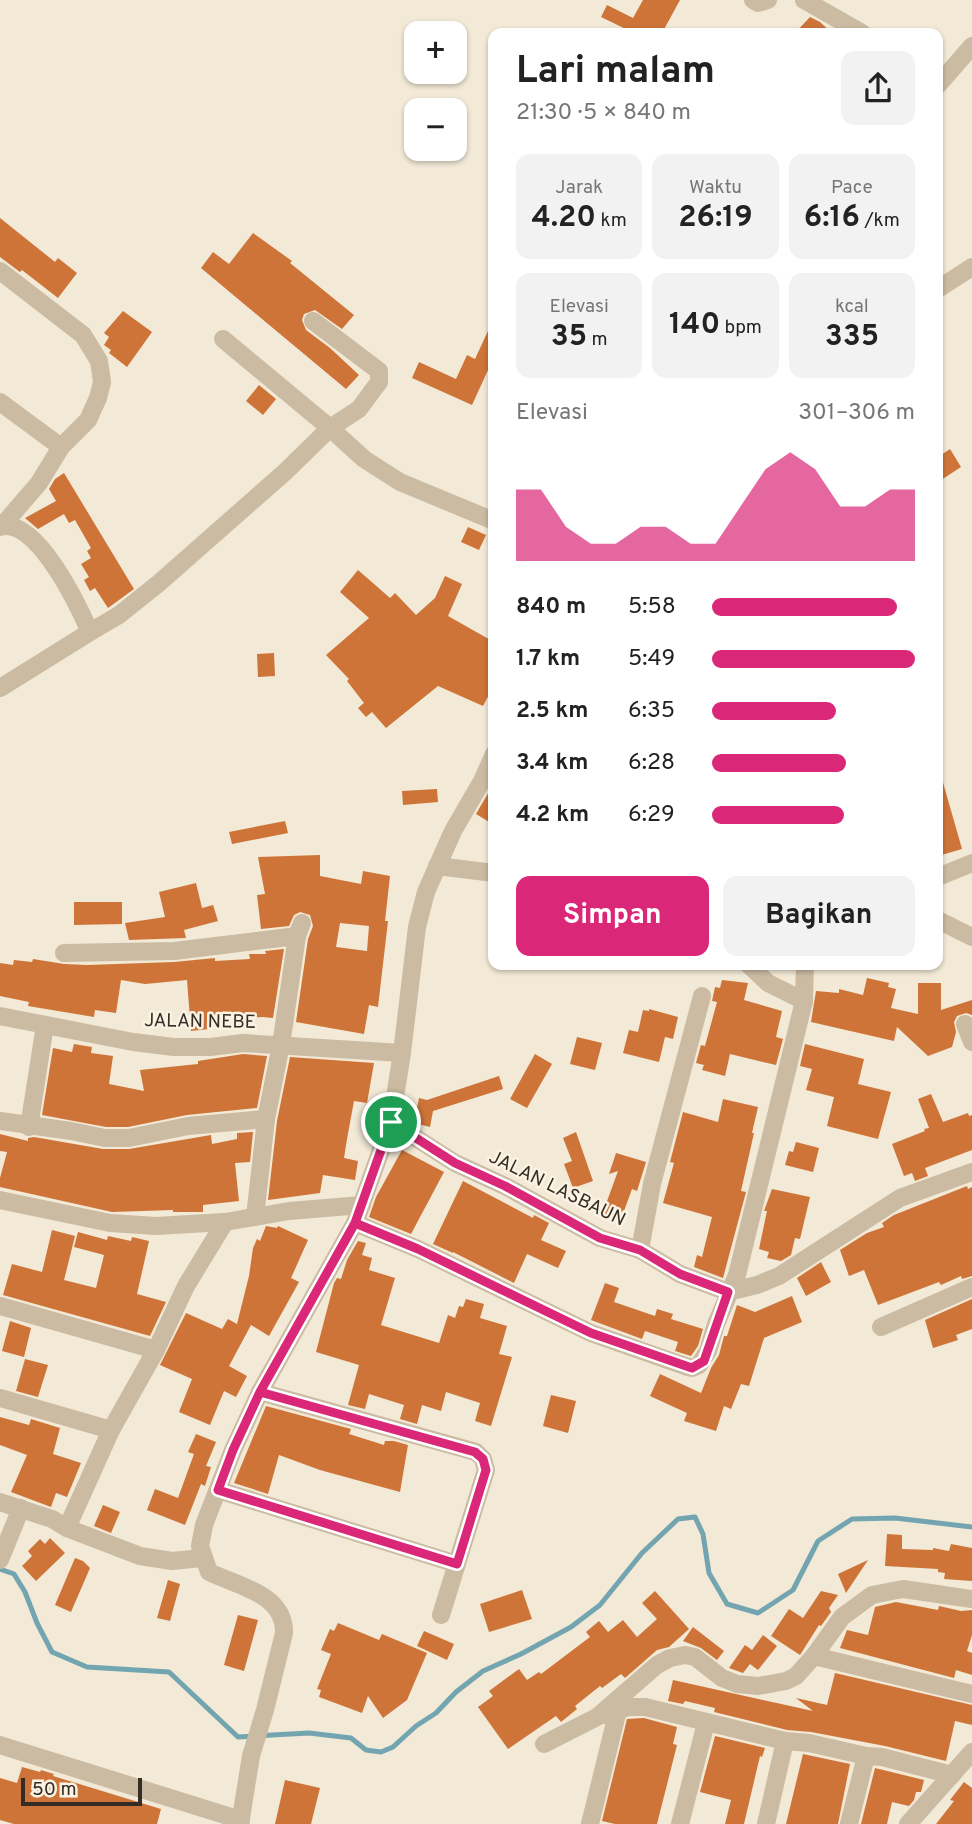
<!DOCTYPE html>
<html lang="id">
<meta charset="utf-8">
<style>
body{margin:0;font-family:Overpass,sans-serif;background:#f2f2f2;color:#222;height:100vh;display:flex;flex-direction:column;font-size:26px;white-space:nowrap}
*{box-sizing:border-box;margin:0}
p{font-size:23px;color:#767676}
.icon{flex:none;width:38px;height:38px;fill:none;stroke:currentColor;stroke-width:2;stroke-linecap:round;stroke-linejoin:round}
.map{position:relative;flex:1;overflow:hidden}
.sheet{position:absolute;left:488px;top:28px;width:455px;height:942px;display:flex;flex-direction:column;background:#fff;border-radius:14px;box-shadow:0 2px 5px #0004}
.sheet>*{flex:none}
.fabs{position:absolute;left:404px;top:21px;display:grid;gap:14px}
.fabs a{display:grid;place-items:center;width:63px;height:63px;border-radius:14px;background:#fff;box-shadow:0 2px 5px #0004;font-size:35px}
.scale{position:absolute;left:21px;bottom:18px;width:121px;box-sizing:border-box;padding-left:7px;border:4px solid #352c25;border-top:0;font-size:19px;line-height:24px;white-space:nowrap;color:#352c25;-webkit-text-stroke:5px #faf3e2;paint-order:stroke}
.pin{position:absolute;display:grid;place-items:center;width:60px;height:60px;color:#fff;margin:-30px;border:4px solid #fff;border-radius:50%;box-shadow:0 2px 7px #0007}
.round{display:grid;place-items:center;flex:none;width:74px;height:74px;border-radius:14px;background:#f2f2f2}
.headline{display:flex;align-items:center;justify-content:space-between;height:119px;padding:0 28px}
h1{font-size:38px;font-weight:700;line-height:52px}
.figures{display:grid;grid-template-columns:repeat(3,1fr);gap:10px;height:119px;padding:7px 28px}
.figures div{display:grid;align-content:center;border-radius:14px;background:#f2f2f2;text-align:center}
.figures b{font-size:30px;font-weight:700}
.figures small{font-size:19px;font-weight:400}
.figures p{font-size:19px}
.chart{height:196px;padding:14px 28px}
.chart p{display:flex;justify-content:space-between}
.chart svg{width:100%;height:126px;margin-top:7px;fill:#db2777;opacity:.7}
.button{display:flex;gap:14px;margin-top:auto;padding:14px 28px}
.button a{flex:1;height:80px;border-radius:14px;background:#db2777;color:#fff;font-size:28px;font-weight:700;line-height:80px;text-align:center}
.button a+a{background:#f2f2f2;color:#222}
ul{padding:0 28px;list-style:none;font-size:23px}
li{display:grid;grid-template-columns:112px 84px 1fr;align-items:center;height:52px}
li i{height:18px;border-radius:9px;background:#db2777}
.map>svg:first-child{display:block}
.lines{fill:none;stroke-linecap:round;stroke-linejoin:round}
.stream{stroke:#73a5b1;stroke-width:5}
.building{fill:#ce7438;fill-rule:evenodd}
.minor{stroke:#cbbba2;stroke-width:18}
.route-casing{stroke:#fff;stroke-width:14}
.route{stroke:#db2777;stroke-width:9}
.labels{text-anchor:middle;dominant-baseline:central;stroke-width:5;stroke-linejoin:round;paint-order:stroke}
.street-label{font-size:19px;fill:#352c25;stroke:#faf3e2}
</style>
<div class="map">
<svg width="972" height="1824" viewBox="0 0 972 1824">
<rect width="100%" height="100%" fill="#f2e9d6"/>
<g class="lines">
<polyline class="stream" points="0,1569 14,1574 25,1592 37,1623 52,1652 87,1667 169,1672 238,1737 309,1733 351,1738 366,1750 381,1752 393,1747 416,1726 436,1713 456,1692 483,1671 521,1654 571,1627 600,1605 642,1553 678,1519 695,1517 703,1534 709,1573 727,1604 758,1613 793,1590 818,1541 852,1519 895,1518 972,1527"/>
</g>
<g class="building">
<polygon points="643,0 680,0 662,33 634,33 601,17 607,5 633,18"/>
<polygon points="810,17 820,22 832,33 795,33"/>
<polygon points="0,218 55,262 58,258 77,273 58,298 22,270 20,272 0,257"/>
<polygon points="253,233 292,261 290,263 354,315 342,329 315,310 304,314 302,320 306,330 330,348 359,375 346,389 201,268 213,252 229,264"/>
<polygon points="123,311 152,332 127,367 109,353 111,350 104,345 109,337 104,333"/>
<polygon points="494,318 494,357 472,405 412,378 419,362 456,379 467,355 475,359"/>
<polygon points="259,385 276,399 263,415 246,401"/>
<polygon points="950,449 961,467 938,482 938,457"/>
<polygon points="64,473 134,589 108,608 95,588 90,591 84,580 89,577 81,564 91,558 87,551 91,548 75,520 69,523 64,514 38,529 25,518 56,501 49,489 55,479"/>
<polygon points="468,527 486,535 479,550 461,542"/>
<polygon points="358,570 390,598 395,593 416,615 435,598 445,576 462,584 448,616 494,642 494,685 483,706 438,686 386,728 372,712 366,717 358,708 364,703 347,681 349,679 326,655 369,618 340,592"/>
<polygon points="274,653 275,676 258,677 257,654"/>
<polygon points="938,779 942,779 962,849 938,856"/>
<polygon points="494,783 494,825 476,814"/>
<polygon points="437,789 438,802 403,805 402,791"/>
<polygon points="285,821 288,833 232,844 229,832"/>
<path d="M320,855V876L361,884L363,871L390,876L385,921H388L378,1007L369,1005L364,1034L296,1022L308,939L313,926L310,915L300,912L294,915L289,926L261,929L257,895L265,894L258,857ZM340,923L369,926L367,951L336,947Z"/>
<polygon points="196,883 202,908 213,905 218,921 184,930 186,938 129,940 125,923 165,917 159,892"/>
<polygon points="74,902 122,902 122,924 74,925"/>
<polygon points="284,949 273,1018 263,1017 234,1019 233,1015 208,1018 209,1029 191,1031 187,980 145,984 121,980 116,1013 95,1010 94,1017 28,1006 29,1002 0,996 0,963 13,965 14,960 32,962 33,959 64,964 87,965 174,962 215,958 215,961 250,959 249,954 266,954 265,951"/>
<polygon points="867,978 889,983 888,987 896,989 891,1008 918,1014 918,983 941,983 941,1010 972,1000 972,1015 966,1013 957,1016 954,1022 956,1032 952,1047 928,1056 897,1027 894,1041 811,1022 816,991 839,993 839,989 863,995"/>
<polygon points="722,980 748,983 744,1000 782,1011 776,1037 783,1039 776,1065 730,1054 725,1076 702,1070 704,1065 696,1063 701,1045 705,1046 717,1002 712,1001 715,987 720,988"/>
<polygon points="649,1009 678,1017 673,1039 665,1037 659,1062 623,1053 629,1030 638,1032 643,1010 649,1011"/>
<polygon points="577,1037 602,1043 595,1070 570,1064"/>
<polygon points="74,1044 92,1047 91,1053 113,1056 109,1084 144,1091 140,1070 198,1064 198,1061 243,1054 267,1056 257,1108 187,1115 128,1127 106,1127 42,1115 53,1048 72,1052"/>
<polygon points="805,1044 864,1059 858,1084 891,1092 878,1139 827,1126 834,1097 806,1090 812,1069 800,1066"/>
<polygon points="535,1054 552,1064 527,1108 510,1099"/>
<polygon points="290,1057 374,1063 367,1103 354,1101 347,1139 344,1158 358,1161 355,1180 323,1175 320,1193 268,1200 277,1121"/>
<polygon points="499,1076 503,1089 433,1111 430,1127 414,1123 419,1098 427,1100"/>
<polygon points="931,1094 943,1122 968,1113 969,1116 972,1115 972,1150 925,1168 928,1176 915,1181 912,1173 904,1176 892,1144 925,1131 924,1129 929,1128 918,1099"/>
<polygon points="723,1099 758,1107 752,1133 754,1133 741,1191 746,1192 723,1278 694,1267 697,1255 702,1257 712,1217 663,1203 674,1163 670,1162 683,1112 718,1122"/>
<polygon points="253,1132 250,1162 235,1163 239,1201 203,1205 203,1212 173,1212 173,1210 112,1212 0,1187 0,1178 7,1152 0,1151 0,1134 28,1141 28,1138 34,1137 103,1149 129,1149 211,1135 212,1144 237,1139 237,1133"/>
<polygon points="576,1132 593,1181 573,1188 564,1164 572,1161 563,1138"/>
<polygon points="796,1142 819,1148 813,1172 785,1165 789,1151 793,1152"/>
<polygon points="402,1150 444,1172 411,1234 369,1217 376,1197"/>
<polygon points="616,1153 646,1162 637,1191 632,1189 620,1222 602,1215 618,1171 609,1174"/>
<polygon points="463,1181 533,1218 534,1215 549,1223 541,1240 566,1251 558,1268 527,1254 514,1283 453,1252 453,1253 433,1244"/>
<polygon points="967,1186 968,1189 972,1187 972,1276 962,1279 961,1276 941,1285 939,1282 878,1305 864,1270 849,1276 840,1250 867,1233 884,1227 882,1223 894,1215"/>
<polygon points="772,1189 810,1197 800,1239 795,1238 791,1255 781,1261 767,1258 769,1252 759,1249 767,1211 764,1211"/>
<polygon points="266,1226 277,1228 278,1226 308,1240 291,1278 299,1282 269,1336 251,1325 229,1366 247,1376 236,1397 224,1391 210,1425 179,1412 192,1379 160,1365 186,1313 222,1329 228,1319 237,1324 249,1276 253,1248 257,1239 260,1241"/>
<polygon points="52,1230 75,1236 64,1280 96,1288 104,1255 74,1247 78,1232 107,1240 108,1236 131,1241 132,1237 149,1241 137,1294 166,1302 150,1336 3,1295 12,1264 42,1272"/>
<polygon points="358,1241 366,1243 362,1255 372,1258 369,1270 395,1278 381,1325 439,1343 448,1315 455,1318 459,1306 463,1307 466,1299 484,1304 480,1318 507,1326 499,1354 512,1357 491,1426 475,1421 480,1403 446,1392 441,1411 422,1405 417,1424 400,1419 404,1405 369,1394 365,1409 348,1405 359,1365 316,1352 334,1283 337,1278 341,1279 347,1260"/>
<polygon points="821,1262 831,1282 806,1296 797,1278"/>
<polygon points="605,1283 619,1288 614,1302 655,1316 657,1309 673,1314 671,1319 703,1329 698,1346 691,1356 675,1351 678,1342 645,1331 642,1339 591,1320"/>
<polygon points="792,1296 802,1322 764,1338 749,1386 741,1384 731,1409 724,1406 716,1431 684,1421 687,1413 650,1396 660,1374 701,1393 711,1368 719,1355 724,1336 727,1336 737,1305 755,1312"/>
<polygon points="972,1299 972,1329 956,1335 958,1340 933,1348 925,1320"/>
<polygon points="10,1321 31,1328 24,1357 2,1351"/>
<polygon points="25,1359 48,1365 38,1397 16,1391"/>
<polygon points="551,1395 576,1401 568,1433 543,1426"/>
<polygon points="266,1406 351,1429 349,1434 384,1445 385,1441 394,1441 408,1445 400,1492 320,1470 279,1455 268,1494 234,1483"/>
<polygon points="0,1417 29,1425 31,1419 60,1428 53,1454 81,1463 67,1497 56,1493 51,1507 11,1492 27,1455 0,1445"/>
<polygon points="196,1434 216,1442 206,1466 211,1467 205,1486 201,1484 185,1525 147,1510 155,1489 178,1498 194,1454 188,1452"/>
<polygon points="103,1505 120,1512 111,1533 94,1526"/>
<polygon points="887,1534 902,1535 902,1549 933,1550 933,1548 949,1551 951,1544 972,1548 972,1581 944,1579 945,1573 938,1572 938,1569 885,1566"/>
<polygon points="50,1538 65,1553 36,1581 22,1566 32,1556 28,1551 40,1539 45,1544"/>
<polygon points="75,1558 83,1561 90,1568 71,1612 55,1605"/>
<polygon points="868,1560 846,1593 838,1574"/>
<polygon points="168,1580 180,1584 170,1621 157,1618"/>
<polygon points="522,1590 532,1619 489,1632 480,1604"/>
<polygon points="655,1591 689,1629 669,1647 657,1650 625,1678 621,1674 602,1688 600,1686 575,1706 577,1709 561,1722 556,1716 508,1749 478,1707 493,1696 489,1691 519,1669 527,1680 539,1672 541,1674 549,1668 590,1637 586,1632 599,1621 608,1632 623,1620 637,1637 657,1619 642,1603"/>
<polygon points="821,1591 838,1595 829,1608 831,1612 821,1626 819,1625 800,1655 771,1636 789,1609 803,1618"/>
<polygon points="896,1602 938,1610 939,1606 961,1611 972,1610 972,1635 967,1651 972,1653 972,1675 956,1670 954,1678 840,1648 847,1630 868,1635 875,1607"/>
<polygon points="238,1615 258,1620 244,1671 224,1665"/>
<polygon points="338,1623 379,1640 382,1634 427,1653 407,1700 383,1718 368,1696 362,1713 319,1697 321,1690 317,1689 331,1654 321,1650 330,1629 334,1631"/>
<polygon points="693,1627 724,1651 717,1660 701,1648 683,1641"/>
<polygon points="424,1631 454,1644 447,1660 417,1646"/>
<polygon points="763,1635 777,1646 758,1670 750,1664 743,1673 729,1668 745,1645 752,1650"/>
<polygon points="835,1673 972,1705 972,1725 955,1721 946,1761 885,1746 811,1732 787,1730 714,1712 715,1708 685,1701 683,1704 668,1701 673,1680 813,1711 796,1698 827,1705"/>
<polygon points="644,1718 677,1727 673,1744 677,1745 657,1824 615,1824 602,1821 627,1719"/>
<polygon points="715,1736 765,1748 762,1757 760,1756 744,1824 725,1824 731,1800 700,1792"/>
<polygon points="803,1754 850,1764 838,1824 786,1824"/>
<polygon points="22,1767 40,1772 41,1770 54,1774 53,1776 161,1809 157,1824 14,1824 0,1820 0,1778 17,1783"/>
<polygon points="875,1768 924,1780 921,1792 916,1792 914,1800 909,1806 892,1802 887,1824 861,1824"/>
<polygon points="285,1780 320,1788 311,1824 275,1824"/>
<polygon points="964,1782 972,1788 972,1824 936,1824 954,1801 950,1800"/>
</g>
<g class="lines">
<g class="minor">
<polyline points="753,0 758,3 768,0"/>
<polyline points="804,0 862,33"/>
<polyline points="938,85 972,46"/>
<polyline points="0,271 83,335 99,361 102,382 98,398 88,420 61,447 39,483 2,526"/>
<polyline points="938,289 972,267"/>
<polyline points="223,339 330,428 364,459 400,482 494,521"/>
<polyline points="0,402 61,447"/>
<path d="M0,527C36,516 78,605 90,632L119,615L159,583L285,472L330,428L359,409L379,382V371L313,321"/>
<polyline points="0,688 90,632"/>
<polyline points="437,866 494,873"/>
<polyline points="938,877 972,863"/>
<polyline points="938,920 972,937"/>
<polyline points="64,953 174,951 297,936"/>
<polyline points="748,964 768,983 804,1001"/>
<polyline points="0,1016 133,1042 174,1047 210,1047 243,1043 402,1053"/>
<polyline points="965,1024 972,1042"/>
<polyline points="0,1121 71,1131 105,1138 129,1138 188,1126 266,1119"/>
<polyline points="391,1122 455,1163 505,1186 600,1238 640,1250 680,1274 728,1292 757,1285 779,1276 900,1198 972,1172"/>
<polyline points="29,1127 45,1025"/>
<polyline points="0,1200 110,1223 156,1226 225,1222 289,1211 362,1205"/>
<polyline points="255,1217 266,1119 281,1045 297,936 302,923"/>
<polyline points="355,1223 418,1249 591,1333 685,1366 692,1368 699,1365 708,1351 716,1324 737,1275 804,1001 805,964"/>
<polyline points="640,1250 652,1184 702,996"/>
<polyline points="0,1306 156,1350"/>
<polyline points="881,1327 972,1287"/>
<polyline points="260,1392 476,1452 483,1459 486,1470 441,1615"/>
<polyline points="0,1398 111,1430"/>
<polyline points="218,1490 457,1564"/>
<polyline points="0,1502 52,1519 67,1528 140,1556 172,1561 202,1558"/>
<polyline points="67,1528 111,1430 156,1350 186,1286 225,1222"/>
<polyline points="0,1560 21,1508"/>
<polyline points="814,1656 972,1694"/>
<polyline points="604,1715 629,1707 645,1707 785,1741 809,1743 866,1756 882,1757 952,1775"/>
<polyline points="544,1744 597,1717 657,1665 670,1658 685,1655 695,1657 722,1678 737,1684 758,1686 786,1681 796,1676 814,1656 842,1617 872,1595 903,1589 972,1599"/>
<polyline points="0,1745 241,1820"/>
<path d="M240,1824L251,1756L265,1710L284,1633C285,1594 238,1586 209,1572L200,1546L204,1525L233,1450L260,1392L355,1223L391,1122L402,1053L417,927L426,892L453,831L482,781L494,754"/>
<polyline points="590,1824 618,1710"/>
<polyline points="680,1824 706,1723"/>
<polyline points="766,1824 785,1741"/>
<polyline points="849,1824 866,1756"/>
<polyline points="908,1824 972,1752"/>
</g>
</g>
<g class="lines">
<g class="route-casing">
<polyline id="route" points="391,1122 355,1223 260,1392 233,1450 218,1490 457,1564 486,1470 483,1459 475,1452 260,1392 355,1223 418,1249 591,1333 692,1368 704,1361 728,1292 680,1274 640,1250 600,1238 505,1186 455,1163 391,1122"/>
</g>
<use href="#route" class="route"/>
</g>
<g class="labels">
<g class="street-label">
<text transform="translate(200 1022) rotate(1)">JALAN NEBE</text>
<text transform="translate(557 1189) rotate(26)">JALAN LASBAUN</text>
</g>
</g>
</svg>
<div class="fabs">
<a>+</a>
<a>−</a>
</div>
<div class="scale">50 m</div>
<div class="pin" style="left:391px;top:1122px;background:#1e9e55"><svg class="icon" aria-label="arrive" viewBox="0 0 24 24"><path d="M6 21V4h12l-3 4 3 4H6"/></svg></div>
<section class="sheet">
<div class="headline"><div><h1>Lari malam</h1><p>21:30 · 5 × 840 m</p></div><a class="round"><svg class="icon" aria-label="share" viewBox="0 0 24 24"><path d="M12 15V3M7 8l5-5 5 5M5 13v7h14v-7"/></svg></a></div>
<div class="figures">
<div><p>Jarak</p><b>4.20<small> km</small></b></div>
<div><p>Waktu</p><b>26:19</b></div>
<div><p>Pace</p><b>6:16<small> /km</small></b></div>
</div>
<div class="figures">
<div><p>Elevasi</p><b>35<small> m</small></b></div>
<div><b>140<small> bpm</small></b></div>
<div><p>kcal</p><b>335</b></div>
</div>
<div class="chart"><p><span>Elevasi</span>301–306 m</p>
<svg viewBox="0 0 160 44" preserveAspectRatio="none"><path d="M0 44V19L10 19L20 32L30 38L40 38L50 32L60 32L70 38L80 38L90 25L100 12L110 6L120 12L130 25L140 25L150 19L160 19V44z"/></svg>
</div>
<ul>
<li><b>840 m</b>5:58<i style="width:91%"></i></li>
<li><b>1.7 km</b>5:49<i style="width:100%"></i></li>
<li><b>2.5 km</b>6:35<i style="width:61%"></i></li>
<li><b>3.4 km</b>6:28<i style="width:66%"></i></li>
<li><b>4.2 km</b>6:29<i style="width:65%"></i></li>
</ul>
<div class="button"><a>Simpan</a><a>Bagikan</a></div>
</section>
</div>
